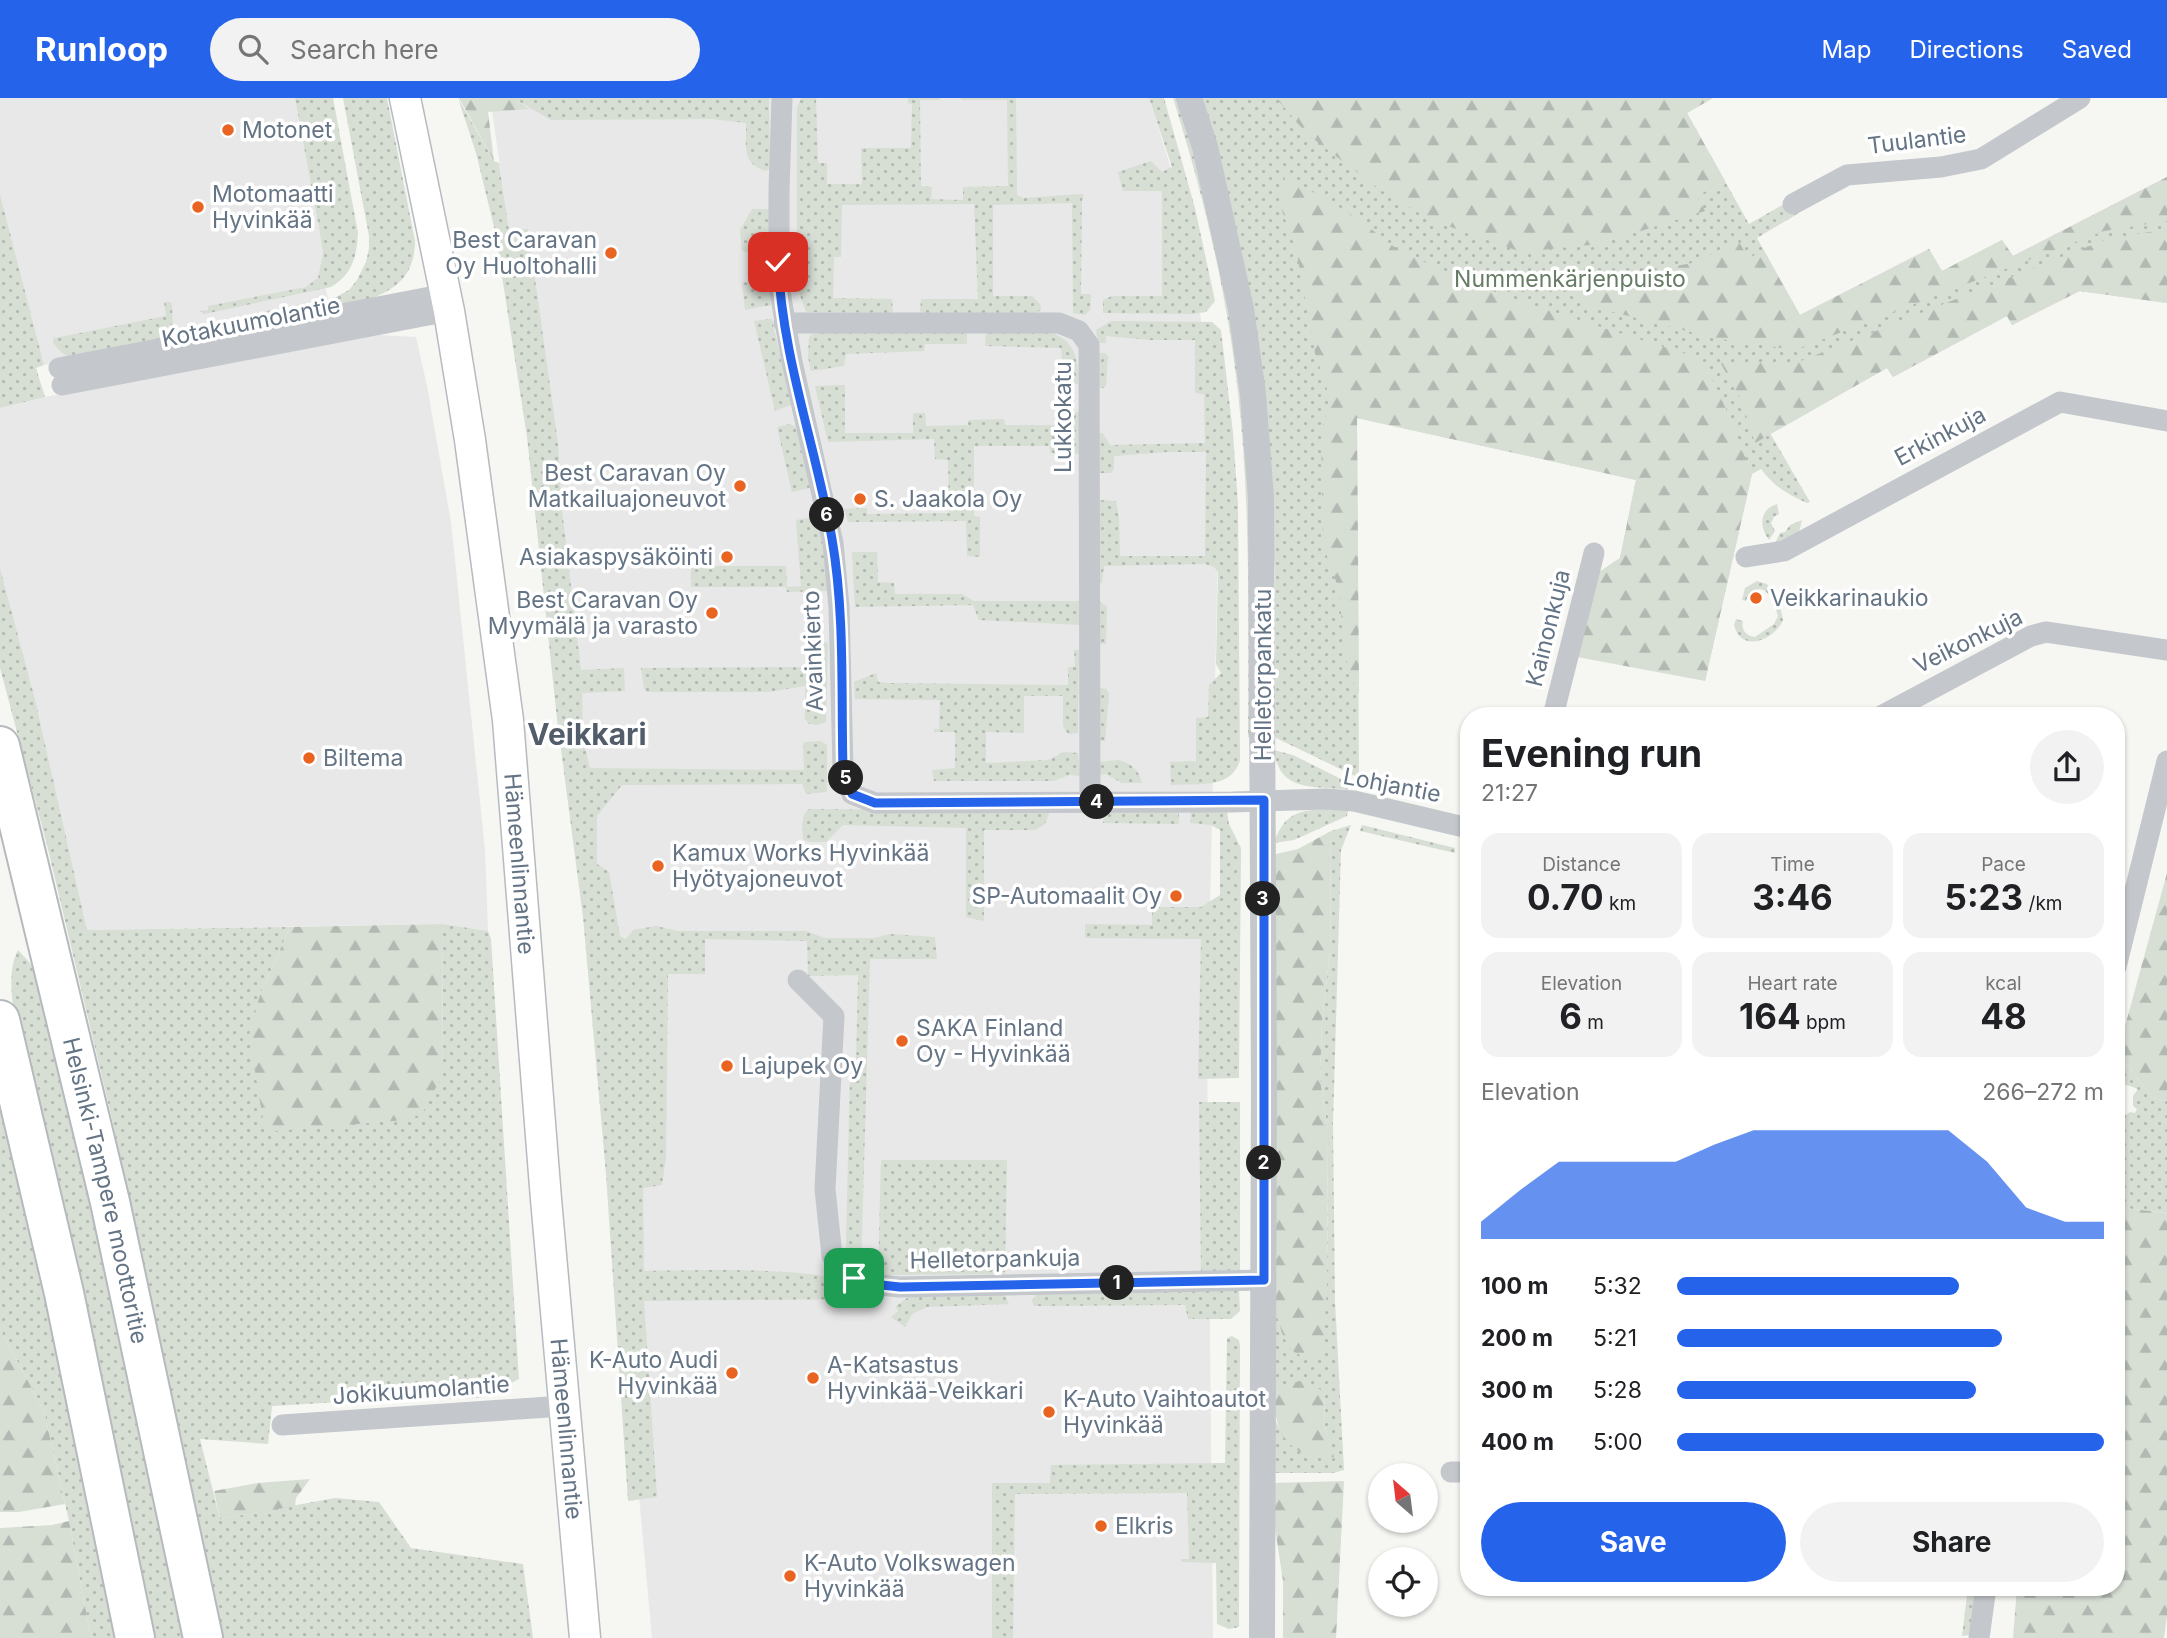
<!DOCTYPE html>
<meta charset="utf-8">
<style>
body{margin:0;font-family:Inter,sans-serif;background:#f2f2f2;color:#202124;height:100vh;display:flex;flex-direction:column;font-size:26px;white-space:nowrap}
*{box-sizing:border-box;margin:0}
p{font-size:23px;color:#757577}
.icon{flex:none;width:38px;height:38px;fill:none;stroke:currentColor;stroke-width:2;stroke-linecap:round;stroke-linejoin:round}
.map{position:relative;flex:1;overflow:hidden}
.side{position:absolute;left:1460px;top:609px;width:665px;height:889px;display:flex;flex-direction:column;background:#fff;border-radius:28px;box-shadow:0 2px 5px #0004}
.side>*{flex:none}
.needle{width:46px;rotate:332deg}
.fabs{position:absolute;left:1368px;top:1365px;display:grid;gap:14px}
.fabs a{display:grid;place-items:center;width:70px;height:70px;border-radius:50%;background:#fff;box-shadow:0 2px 5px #0004;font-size:35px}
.pin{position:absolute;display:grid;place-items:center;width:60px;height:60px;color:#fff;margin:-30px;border-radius:14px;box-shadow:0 4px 10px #0006}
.km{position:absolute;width:35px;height:35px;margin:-18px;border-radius:50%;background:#222;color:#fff;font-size:19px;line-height:35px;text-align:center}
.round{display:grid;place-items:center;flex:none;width:74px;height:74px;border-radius:37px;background:#f2f2f2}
.overview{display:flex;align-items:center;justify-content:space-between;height:119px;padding:0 21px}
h1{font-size:38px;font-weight:700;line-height:52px}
.metrics{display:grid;grid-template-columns:repeat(3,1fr);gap:10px;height:119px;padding:7px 21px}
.metrics div{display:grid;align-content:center;border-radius:18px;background:#f2f2f2;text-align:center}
.metrics b{font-size:35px;font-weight:700}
.metrics small{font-size:19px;font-weight:400}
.metrics p{font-size:19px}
.chart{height:196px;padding:14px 21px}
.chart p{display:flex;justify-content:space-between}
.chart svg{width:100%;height:126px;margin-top:7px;fill:#2563eb;opacity:.7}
.button{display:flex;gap:14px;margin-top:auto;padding:14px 21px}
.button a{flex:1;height:80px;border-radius:42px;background:#2563eb;color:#fff;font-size:28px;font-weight:700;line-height:80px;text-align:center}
.button a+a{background:#f2f2f2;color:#202124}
ul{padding:0 21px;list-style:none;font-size:23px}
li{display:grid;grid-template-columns:112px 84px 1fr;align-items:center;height:52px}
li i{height:18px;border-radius:9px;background:#2563eb}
header{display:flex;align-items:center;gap:42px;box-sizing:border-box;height:98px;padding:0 35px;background:#2563eb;color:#fff}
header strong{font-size:33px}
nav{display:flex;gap:38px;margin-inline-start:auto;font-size:24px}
.search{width:490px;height:63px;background:#f2f2f2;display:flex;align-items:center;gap:18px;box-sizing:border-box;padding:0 24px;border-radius:38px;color:#757577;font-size:26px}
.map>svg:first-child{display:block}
.built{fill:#e7e8e7}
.grass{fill:url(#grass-dots)}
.forest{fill:url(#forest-firs)}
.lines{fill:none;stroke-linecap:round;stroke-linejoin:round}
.secondary-casing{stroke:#b6bbc0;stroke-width:33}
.motorway-casing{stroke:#b6babd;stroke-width:42}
.minor{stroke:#c4c7cb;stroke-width:21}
.tertiary{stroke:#c4c7cb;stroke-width:26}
.secondary{stroke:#fff;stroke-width:30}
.motorway{stroke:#fff;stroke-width:38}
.route-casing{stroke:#fff;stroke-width:14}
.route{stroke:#2563eb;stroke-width:9}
.poi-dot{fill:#e96321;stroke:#fff;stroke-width:2.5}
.labels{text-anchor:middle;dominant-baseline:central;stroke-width:7;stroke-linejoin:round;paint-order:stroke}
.poi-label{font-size:23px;fill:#647485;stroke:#fff;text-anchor:start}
.street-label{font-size:23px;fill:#647485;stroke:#fff}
.park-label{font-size:23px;fill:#667c64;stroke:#fff}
.district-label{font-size:30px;font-weight:bold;fill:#535d6a;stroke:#fff}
</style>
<header>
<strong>Runloop</strong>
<div class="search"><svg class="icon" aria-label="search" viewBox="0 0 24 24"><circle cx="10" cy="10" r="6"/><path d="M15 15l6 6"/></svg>Search here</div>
<nav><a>Map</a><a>Directions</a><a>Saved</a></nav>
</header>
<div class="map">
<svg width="2167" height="1540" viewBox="0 0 2167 1540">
<defs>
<pattern id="grass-dots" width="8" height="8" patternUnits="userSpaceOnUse" patternTransform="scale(1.75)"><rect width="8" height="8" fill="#d7ded4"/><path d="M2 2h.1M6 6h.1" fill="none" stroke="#b2b9b2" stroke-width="1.8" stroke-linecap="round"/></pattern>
<pattern id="forest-firs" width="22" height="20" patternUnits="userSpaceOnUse" patternTransform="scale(1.75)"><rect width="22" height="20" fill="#d7ded4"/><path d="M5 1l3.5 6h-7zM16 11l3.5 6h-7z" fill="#b2b9b2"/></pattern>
</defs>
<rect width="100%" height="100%" fill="#f6f7f3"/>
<g class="built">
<polygon points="0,0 295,0 320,136 323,156 321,169 330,210 44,267 0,96"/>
<polygon points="492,0 1149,0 1187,122 1220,358 1207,946 1213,1540 652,1540 550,424 492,12"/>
<polygon points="379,237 416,239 427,288 451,424 485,752 488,833 442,826 87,832 35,601 0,470 0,310 45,299"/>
</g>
<g class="grass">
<path d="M295,0H333L358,135C357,158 352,177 331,189L204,216L200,213L208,212V208L306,189L318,180L323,156L320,136Z"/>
<path d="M343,0H387L415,143C415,160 410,176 396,187C371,207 333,209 303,214C272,219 242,225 211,230L206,225L336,199L349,192L357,182L366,164L369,150V138Z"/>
<path d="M458,0L494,63L499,65L509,132L528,131L558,345L561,403L581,572L624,570L625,593L582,595L583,641L590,670L804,672L803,647L805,644L820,643L827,647V694L806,696L802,686L622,687L597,718V766L609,774L620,838L626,841L633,832L656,828L678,833H806L824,840H874L890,836L935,839L937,861H870L861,1172L847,1161L846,1145L850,977L856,964L858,877L808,878L807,843L705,841V876H668L666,1060L662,1087L643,1090L644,1173C696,1173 841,1165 879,1197L873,1209L861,1202L855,1201L644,1203L657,1399L628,1403L606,1076L583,819L557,621L527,339L495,133L476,55Z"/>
<path d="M513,0H769L770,71L765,73C740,64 747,47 746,25L711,21L551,22Z"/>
<polygon points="801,0 816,0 818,65 827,65 827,86 862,86 861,50 911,50 912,6 908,5 908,0 939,0 940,2 920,2 921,88 932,89 931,101 963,102 963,89 1008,88 1007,2 962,2 960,0 1016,0 1017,97 1023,100 1082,96 1084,97 1082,102 1081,196 1091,196 1090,212 1085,217 1073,215 1072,105 993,107 993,198 1032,198 1040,206 1041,212 1036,215 922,215 920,213 921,201 978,201 974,106 842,107 841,159 834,159 833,200 892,201 893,215 806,214 797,189 797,10"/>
<polygon points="1149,0 1164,0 1195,110 1215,203 1206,214 1192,216 1103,215 1103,202 1112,198 1162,198 1162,93 1123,93 1118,74 1151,63 1162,74 1172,69"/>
<path d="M1173,0H1178C1204,88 1227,177 1238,269C1253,392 1252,516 1252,639H1248C1248,525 1251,409 1238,295C1227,194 1203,96 1173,0Z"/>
<path d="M1200,0H1713L1687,15L1749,126L1791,102L1799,115L1757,140L1800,217L1929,151L1942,173L2002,142L2013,158L2167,79V205L2079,193L2012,227L2007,218L1893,279L1887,270L1770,335L1810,404L1807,405C1788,396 1774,389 1761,371L1752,376L1705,583L1595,477L1620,460L1636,382L1357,320L1359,680L1274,639L1275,478L1267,342Z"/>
<polygon points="0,96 44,267 36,270 45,299 0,310"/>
<polygon points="752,111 769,111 770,151 762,157 742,153 740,132"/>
<polygon points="742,184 769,186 771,207 745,212"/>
<polygon points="164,204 171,204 172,207 173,236 171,241 69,259 61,254 53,245 54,237 55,240 166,218"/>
<polygon points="772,221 791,307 775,313 754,223"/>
<path d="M1111,223L1212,224L1221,232L1233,335L1238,406L1240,662C1232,692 1196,685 1171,687L1170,664L1196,663V620L1208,619L1209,587L1221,575L1216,566L1218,474L1214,469L1205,466L1104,468L1102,485H1098V404L1100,402L1116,403L1119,420L1120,458H1205L1206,354H1167L1114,358V371L1111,375H1099L1098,335H1103L1110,347L1205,345L1204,296L1195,295V242H1150L1106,238V245H1098L1096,232Z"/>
<path d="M986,233L1050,234C1075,243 1079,261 1078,286L1064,285L1061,250L985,248Z"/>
<polygon points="829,234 967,234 967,246 925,246 924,253 846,256 844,268 811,273 808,259 809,239 813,236"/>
<polygon points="1098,255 1105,255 1108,258 1106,288 1103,290 1098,289"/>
<polygon points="845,287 845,335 913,335 913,315 925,315 926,328 968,327 968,322 1004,321 1005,327 1072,327 1073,316 1079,313 1079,356 1050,355 1050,348 974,348 974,418 980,419 980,459 967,458 966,423 848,424 844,411 867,410 867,416 949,415 948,362 935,361 934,341 828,344 815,288"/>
<polygon points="790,326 796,329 810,390 792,394 777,329"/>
<path d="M1777,406L1779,416L1774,419L1771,425L1775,433L1769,442C1759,429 1759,412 1777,406Z"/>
<polygon points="818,418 825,460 827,493 787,494 786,489 691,489 691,468 786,468 787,489 801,488 796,422"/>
<polygon points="1802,422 1798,439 1775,445 1780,435 1785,434 1790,427"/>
<polygon points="852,454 877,454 878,484 894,485 895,496 962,496 974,503 1079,503 1080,527 979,522 973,507 855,509"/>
<polygon points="0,470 35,601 87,832 290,829 260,897 443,976 442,826 488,833 491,841 519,1281 480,1300 356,1303 272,1308 268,1346 200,1341 220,1421 335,1400 379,1404 411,1450 523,1466 533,1540 221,1540 200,1427 111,1017 47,747 0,570"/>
<path d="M1757,483L1767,486L1776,498L1772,500L1764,492C1755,489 1748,494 1746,503L1742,502L1745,490Z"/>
<polygon points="1098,502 1107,509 1106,546 1098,546"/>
<path d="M1780,507L1783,522C1775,542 1741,556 1734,527L1736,521L1743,523C1741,532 1746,538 1755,539L1774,526L1778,518L1776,512Z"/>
<polygon points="820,543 828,545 826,624 817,627 809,626 805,621 805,588 768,594 647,594 644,591 641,570 808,569 807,550 815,544"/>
<polygon points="1074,552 1079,552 1078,635 1068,636 1063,628 1063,598 1024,598 1024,635 986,634 986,665 1048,662 1064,654 1078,655 1080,678 1069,677 1054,683 934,683 932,672 955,670 955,634 934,634 934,631 939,631 940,602 855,601 854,584 876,575 878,584 889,585 1068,587 1068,569 1075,569"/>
<polygon points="1097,589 1106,591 1109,596 1105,643 1097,643"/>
<path d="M1274,652L1293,657L1341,681L1346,685L1348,692C1316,687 1279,696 1274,652Z"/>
<path d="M1119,662C1132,666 1139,672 1142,685H1122L1106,676L1100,677L1098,664Z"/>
<path d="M809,711L1050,713L1045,726L1035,732H984V823L966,819V730L843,727L826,744H809L803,741C803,730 800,718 809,711Z"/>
<polygon points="1191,711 1227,713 1229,726 1241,750 1239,980 1198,981 1201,841 1085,840 1085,826 1152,827 1152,809 1201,809 1220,797 1220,732 1211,727 1190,725"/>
<path d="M1344,711L1348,713L1347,718L1294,742L1274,745C1286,707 1311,712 1344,711Z"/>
<polygon points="1106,712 1179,712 1179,726 1103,725"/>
<path d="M1351,727L1341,752L1333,1026L1335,1203L1344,1372L1333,1375H1274V1320C1290,1351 1298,1357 1333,1358L1325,1329L1324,1294L1273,1290L1275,1212L1327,1186L1328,1033L1320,981L1322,923L1330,854L1331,733Z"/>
<polygon points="1362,727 1455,750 1455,755 1360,733"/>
<path d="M18,852L30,865L43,891L188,1540H149L32,987C23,951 0,886 18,852Z"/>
<polygon points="2116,962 2127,967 2153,1000 2167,1003 2167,1115 2116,1109 2116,1018 2121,1020 2130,1014 2135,1015 2137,1011 2133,1008 2133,998 2138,991 2127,987 2119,988 2116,995"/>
<polygon points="0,1002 68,1307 116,1540 91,1540 69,1423 44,1313 0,1231"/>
<polygon points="1199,1004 1240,1004 1240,1172 1201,1174"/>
<polygon points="881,1062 1007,1062 1005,1176 878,1177"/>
<polygon points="1239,1191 1240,1213 1231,1221 1188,1221 1185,1207 1034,1208 1032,1203 1039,1193"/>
<polygon points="1003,1194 1009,1206 927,1209 912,1216 905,1229 891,1219 898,1213 896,1208 907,1200 917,1197"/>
<polygon points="1232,1238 1239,1242 1240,1247 1239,1529 1229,1531 1217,1526 1216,1465 1181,1464 1181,1461 1189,1461 1187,1395 1015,1396 1013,1540 992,1540 992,1385 1050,1385 1051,1367 1225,1365 1227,1240"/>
<polygon points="1968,1489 1977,1489 1969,1537 1962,1538"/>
</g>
<g class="forest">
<polygon points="459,0 513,0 529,11 488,14 494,63"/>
<polygon points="1276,0 1713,0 1687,15 1725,83 1697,98 1705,113 1599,146 1521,154 1431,122 1379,91 1307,36"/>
<polygon points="1285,78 1354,118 1401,154 1509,200 1702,261 1726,311 1752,376 1705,583 1577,559 1595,477 1620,460 1636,382 1357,320 1359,595 1348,575 1338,489 1323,447 1321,336 1330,300 1315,255 1296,151 1282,113 1281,92"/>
<polygon points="2167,79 2167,123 2104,133 1795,252 1714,240 1578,205 1571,188 1692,165 1739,144 1748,160 1764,153 1800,217 1929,151 1942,173 2002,142 2013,158"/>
<polygon points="2167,131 2167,205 2080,193 2012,227 2007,218 1893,279 1887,270 1755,345 1741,302 1720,264 1798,264 2107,141"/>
<path d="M1331,733L1330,854L1322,923L1320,981L1328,1033L1327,1186L1324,1241L1320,1257C1287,1265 1283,1238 1275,1212L1272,757L1298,751Z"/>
<polygon points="2167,775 2167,1003 2153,1000 2127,967 2116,961"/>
<polygon points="442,826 443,976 422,1016 404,1022 265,1034 249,937 260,897 290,829"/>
<polygon points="2116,1109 2167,1115 2167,1518 2164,1540 2013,1540 2017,1489 2116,1489"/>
<polygon points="0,1231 44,1313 65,1406 19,1414 0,1414"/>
<path d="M1305,1282L1324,1294L1325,1329L1334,1359C1325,1358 1313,1359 1305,1356C1277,1345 1274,1316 1273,1290Z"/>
<polygon points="310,1381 296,1400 295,1408 220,1421 214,1393 258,1385"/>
<polygon points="1344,1383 1336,1540 1283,1540 1283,1483 1275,1430 1273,1385"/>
<polygon points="69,1423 91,1540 0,1540 0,1430 52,1427"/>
</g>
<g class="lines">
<g class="secondary-casing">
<g id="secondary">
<path id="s1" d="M405,0L449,213L470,342L508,622L546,1101L585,1540"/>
</g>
</g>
<g class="motorway-casing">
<g id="motorway">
<path id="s2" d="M0,648L110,1104L203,1540"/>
<polyline points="0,922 64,1195 135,1540"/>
</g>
</g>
<g class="minor">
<polyline points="782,0 779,92 779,188 792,264 833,445 839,509 843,671 852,696 875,705 1232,704 1326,701 1354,703 1468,730"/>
<polyline points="1793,106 1847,77 1941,69 1981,61 2080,0"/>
<polyline points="784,225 1059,225 1079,233 1089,247 1090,704"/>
<polyline points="59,270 446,196"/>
<polyline points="62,287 449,213"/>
<polyline points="1746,459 1784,453 2060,304 2167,323"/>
<polyline points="1553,618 1594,455"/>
<polyline points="1881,618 2031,538 2046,534 2167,552"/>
<polyline points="2116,869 2167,663"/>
<polyline points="798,882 834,918 825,1091 832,1158 854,1180 872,1186 899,1189 1264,1182"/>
<polyline points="282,1327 564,1308"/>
<polyline points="1451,1374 1468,1374"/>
<polyline points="1979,1540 1986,1489"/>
</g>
<polyline class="tertiary" points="1189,0 1205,49 1241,211 1253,296 1261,400 1264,990 1262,1540"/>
<use href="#secondary" class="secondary"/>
<use href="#motorway" class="motorway"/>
</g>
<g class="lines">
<g class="route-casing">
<path id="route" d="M778,164C782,259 816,349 832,441C845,516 841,595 843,671L852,696L875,705L1264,702V1182L900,1189L872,1186L854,1180"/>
</g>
<use href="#route" class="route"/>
</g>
<g class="poi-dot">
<circle cx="228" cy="32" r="7"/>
<circle cx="198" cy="109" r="7"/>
<circle cx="611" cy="155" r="7"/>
<circle cx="740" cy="388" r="7"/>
<circle cx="860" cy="401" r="7"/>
<circle cx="727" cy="459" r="7"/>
<circle cx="1756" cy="500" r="7"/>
<circle cx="712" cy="515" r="7"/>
<circle cx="309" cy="660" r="7"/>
<circle cx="658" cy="768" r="7"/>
<circle cx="1176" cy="798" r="7"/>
<circle cx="902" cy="943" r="7"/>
<circle cx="727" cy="968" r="7"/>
<circle cx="732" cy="1275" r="7"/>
<circle cx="813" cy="1280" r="7"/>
<circle cx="1049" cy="1314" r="7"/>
<circle cx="1101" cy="1428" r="7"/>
<circle cx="790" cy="1478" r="7"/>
</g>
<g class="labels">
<g class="poi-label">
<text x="242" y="32">Motonet</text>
<text x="212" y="96">Motomaatti<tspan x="212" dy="26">Hyvinkää</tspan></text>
<text x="597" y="142" text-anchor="end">Best Caravan<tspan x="597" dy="26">Oy Huoltohalli</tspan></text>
<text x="726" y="375" text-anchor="end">Best Caravan Oy<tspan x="726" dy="26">Matkailuajoneuvot</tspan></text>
<text x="874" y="401">S. Jaakola Oy</text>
<text x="713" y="459" text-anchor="end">Asiakaspysäköinti</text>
<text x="1770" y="500">Veikkarinaukio</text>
<text x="698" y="502" text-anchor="end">Best Caravan Oy<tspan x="698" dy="26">Myymälä ja varasto</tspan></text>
<text x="323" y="660">Biltema</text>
<text x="672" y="755">Kamux Works Hyvinkää<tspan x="672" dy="26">Hyötyajoneuvot</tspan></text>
<text x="1162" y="798" text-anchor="end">SP-Automaalit Oy</text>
<text x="916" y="930">SAKA Finland<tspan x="916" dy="26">Oy - Hyvinkää</tspan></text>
<text x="741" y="968">Lajupek Oy</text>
<text x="718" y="1262" text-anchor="end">K-Auto Audi<tspan x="718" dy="26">Hyvinkää</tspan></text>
<text x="827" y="1267">A-Katsastus<tspan x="827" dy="26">Hyvinkää-Veikkari</tspan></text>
<text x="1063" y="1301">K-Auto Vaihtoautot<tspan x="1063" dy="26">Hyvinkää</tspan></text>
<text x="1115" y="1428">Elkris</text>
<text x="804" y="1465">K-Auto Volkswagen<tspan x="804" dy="26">Hyvinkää</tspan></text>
</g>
<g class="street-label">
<text transform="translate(1917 42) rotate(-7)">Tuulantie</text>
<text transform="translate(251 224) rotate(-11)">Kotakuumolantie</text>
<text transform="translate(1063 319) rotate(-90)">Lukkokatu</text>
<text transform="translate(1940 338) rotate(-28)">Erkinkuja</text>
<text transform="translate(1548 530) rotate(-76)">Kainonkuja</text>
<text transform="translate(1968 543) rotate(-26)">Veikonkuja</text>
<text transform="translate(813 553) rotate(-92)">Avainkierto</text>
<text transform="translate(1263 577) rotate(-90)">Helletorpankatu</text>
<text transform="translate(1392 687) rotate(11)">Lohjantie</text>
<text stroke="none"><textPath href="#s1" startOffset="775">Hämeenlinnantie</textPath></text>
<text stroke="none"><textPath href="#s2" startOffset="457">Helsinki-Tampere moottoritie</textPath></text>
<text transform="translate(995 1161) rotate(-1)">Helletorpankuja</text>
<text transform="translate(421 1292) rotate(-4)">Jokikuumolantie</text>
<text stroke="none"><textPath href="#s1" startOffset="1342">Hämeenlinnantie</textPath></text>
</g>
<g class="park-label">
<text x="1570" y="181">Nummenkärjenpuisto</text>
</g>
<g class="district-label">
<text x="587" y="636">Veikkari</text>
</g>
</g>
</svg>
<div class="fabs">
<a><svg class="needle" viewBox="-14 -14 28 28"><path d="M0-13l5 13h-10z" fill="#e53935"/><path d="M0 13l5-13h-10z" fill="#757577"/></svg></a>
<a><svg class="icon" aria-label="locate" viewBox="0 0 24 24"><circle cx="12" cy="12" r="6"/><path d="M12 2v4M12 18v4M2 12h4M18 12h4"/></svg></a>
</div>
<div class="pin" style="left:854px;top:1180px;background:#1e9e55"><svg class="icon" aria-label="arrive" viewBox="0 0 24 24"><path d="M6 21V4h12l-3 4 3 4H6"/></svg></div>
<div class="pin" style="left:778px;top:164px;background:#d93025"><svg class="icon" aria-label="check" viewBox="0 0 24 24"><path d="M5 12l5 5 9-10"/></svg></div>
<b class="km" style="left:1117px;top:1185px">1</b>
<b class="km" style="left:1264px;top:1065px">2</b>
<b class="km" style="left:1263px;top:801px">3</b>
<b class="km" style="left:1097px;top:704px">4</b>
<b class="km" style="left:846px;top:680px">5</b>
<b class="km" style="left:827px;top:417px">6</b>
<section class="side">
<div class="overview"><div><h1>Evening run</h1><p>21:27</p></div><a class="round"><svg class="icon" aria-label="share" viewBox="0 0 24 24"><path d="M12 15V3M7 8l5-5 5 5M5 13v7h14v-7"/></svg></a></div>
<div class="metrics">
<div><p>Distance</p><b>0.70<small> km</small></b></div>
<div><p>Time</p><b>3:46</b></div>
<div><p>Pace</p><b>5:23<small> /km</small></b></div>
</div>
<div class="metrics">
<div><p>Elevation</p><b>6<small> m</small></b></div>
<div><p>Heart rate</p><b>164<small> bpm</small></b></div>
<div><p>kcal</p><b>48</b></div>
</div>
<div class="chart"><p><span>Elevation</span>266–272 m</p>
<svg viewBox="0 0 160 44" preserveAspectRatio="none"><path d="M0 44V38L10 27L20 17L30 17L40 17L50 17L60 11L70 6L80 6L90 6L100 6L110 6L120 6L130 17L140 33L150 38L160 38V44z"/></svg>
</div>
<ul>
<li><b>100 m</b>5:32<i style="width:66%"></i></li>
<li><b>200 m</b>5:21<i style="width:76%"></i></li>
<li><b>300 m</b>5:28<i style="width:70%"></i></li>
<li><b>400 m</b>5:00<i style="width:100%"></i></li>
</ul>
<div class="button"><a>Save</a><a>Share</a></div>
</section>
</div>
